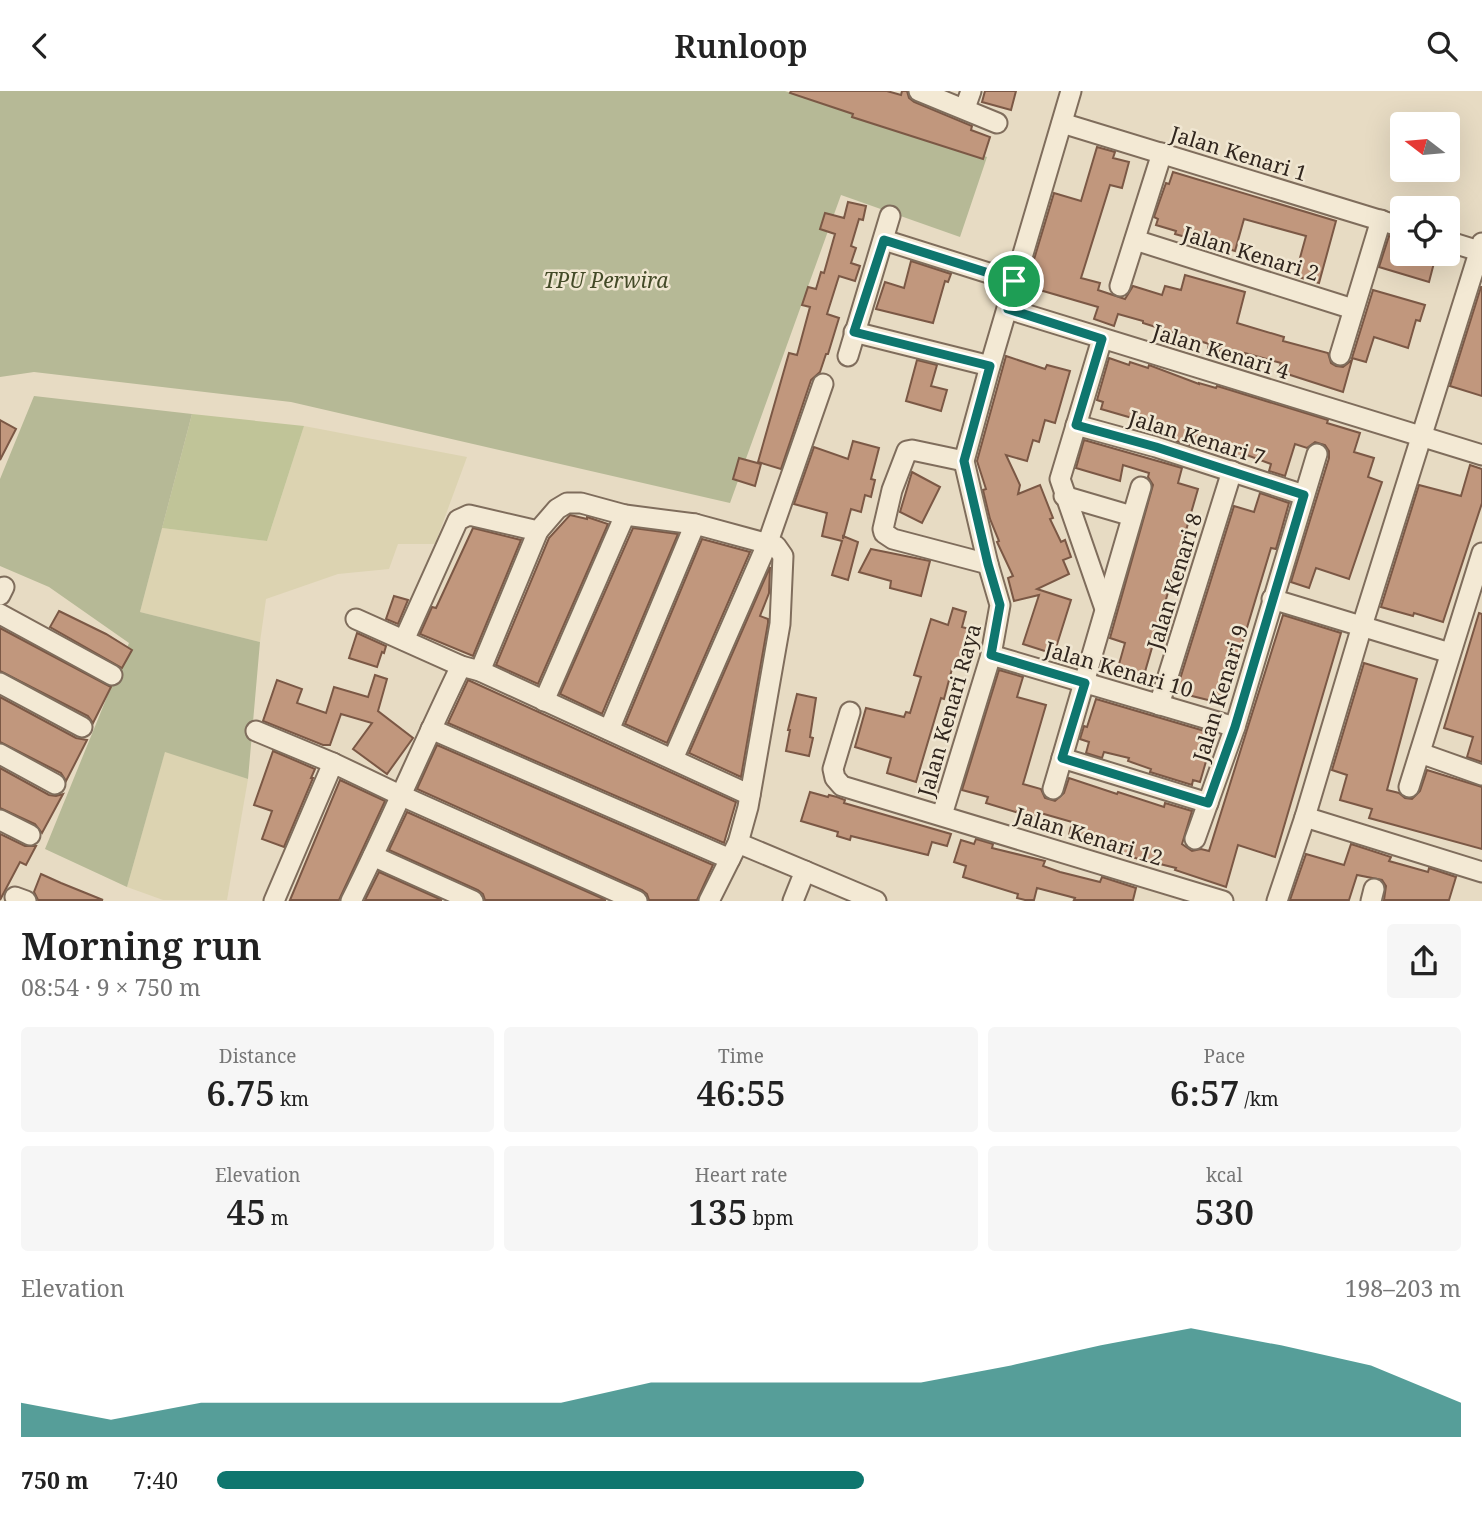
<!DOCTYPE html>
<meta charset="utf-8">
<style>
body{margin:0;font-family:"Noto Serif",serif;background:#f6f6f6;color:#222;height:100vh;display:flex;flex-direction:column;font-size:26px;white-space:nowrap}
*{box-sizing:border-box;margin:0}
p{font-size:23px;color:#767676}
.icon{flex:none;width:38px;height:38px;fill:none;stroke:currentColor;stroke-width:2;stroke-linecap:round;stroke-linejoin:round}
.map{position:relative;height:810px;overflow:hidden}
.panel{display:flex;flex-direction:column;background:#fff;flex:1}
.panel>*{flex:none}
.needle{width:46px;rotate:286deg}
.controls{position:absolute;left:1390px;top:21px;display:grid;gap:14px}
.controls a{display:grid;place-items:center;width:70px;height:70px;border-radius:7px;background:#fff;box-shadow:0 7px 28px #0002;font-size:35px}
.pin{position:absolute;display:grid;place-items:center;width:60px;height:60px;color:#fff;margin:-30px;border:4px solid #fff;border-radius:50%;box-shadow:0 2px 7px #0007}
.round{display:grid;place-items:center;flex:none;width:74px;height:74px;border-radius:7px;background:#f6f6f6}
.headline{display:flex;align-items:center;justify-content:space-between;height:119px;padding:0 21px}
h1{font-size:38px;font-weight:600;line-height:52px}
.stats{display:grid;grid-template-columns:repeat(3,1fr);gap:10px;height:119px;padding:7px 21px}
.stats div{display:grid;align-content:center;border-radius:7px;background:#f6f6f6;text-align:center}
.stats b{font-size:35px;font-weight:600}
.stats small{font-size:19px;font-weight:400}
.stats p{font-size:19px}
.chart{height:196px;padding:14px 21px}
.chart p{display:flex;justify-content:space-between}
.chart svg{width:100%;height:126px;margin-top:7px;fill:#0f766e;opacity:.7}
ul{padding:0 21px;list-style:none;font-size:23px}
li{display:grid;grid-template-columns:112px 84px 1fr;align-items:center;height:52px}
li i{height:18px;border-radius:9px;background:#0f766e}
header{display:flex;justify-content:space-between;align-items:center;height:91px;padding:0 21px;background:#fff;font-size:32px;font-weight:600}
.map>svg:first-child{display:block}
.farmland{fill:#dcd3b1}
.green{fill:#c0c498}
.cemetery{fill:#b6b996}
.building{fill:#c1977d;stroke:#7b5845;stroke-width:2}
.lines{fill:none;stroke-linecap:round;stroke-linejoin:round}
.minor-casing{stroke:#7f6d5c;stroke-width:23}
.minor{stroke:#f3e9d4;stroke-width:19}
.route-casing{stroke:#fff;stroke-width:14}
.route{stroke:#0f766e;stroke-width:9}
.labels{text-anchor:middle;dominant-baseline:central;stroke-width:5;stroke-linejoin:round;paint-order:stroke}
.street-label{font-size:21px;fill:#31261e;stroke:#f0e6d1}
.park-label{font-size:21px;font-style:italic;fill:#434a27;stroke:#f0e6d1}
</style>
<header><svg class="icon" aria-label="back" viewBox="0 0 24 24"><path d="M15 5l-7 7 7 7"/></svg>Runloop<svg class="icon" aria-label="search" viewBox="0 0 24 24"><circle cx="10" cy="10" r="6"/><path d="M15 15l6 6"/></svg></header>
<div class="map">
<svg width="1482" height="810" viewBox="0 0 1482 810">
<rect width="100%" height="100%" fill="#e7dbc3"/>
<g class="farmland">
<polygon points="304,335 467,366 435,453 398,453 389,478 338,483 266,508 260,551 140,521 162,437 267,450"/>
<polygon points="165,660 248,688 227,809 163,809 127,796"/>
</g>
<polygon class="green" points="192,323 304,335 267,450 162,437"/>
<g class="cemetery">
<polygon points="0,0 785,0 874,27 987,66 960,146 841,104 730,412 291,311 34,281 0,286"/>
<polygon points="34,305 192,323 140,521 260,551 248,688 165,661 127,796 45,758 129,552 49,496 0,475 0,388"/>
</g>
<g class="building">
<polygon points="791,0 887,0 901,4 902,0 907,0 909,7 914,11 972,35 971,39 990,46 983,68 852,26 853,23 790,2"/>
<polygon points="985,0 1016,0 1011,19 982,11"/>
<polygon points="1097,56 1115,61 1113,67 1129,71 1122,97 1110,94 1081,187 1100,192 1098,199 1125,208 1133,195 1162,204 1165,195 1181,199 1185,184 1245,201 1237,232 1284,246 1283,250 1328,262 1331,272 1336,275 1343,276 1352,269 1343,301 1278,280 1281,272 1245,262 1244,267 1208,257 1209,253 1143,232 1143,230 1118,223 1114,235 1094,228 1098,216 1026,195 1054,102 1081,110"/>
<polygon points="1173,81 1336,130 1319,192 1295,185 1306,145 1244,128 1235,160 1175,143 1176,140 1156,134 1158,128 1154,126 1166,92 1169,93"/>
<polygon points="848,111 866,115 863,129 859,128 851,155 856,157 851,172 860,175 855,190 839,185 827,223 839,227 828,263 826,263 820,281 811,289 781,378 758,371 789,262 797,264 810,216 802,214 808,196 816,198 821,181 824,182 835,143 820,138 825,122 844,127"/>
<polygon points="1389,145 1402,148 1402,163 1416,163 1435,168 1429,191 1379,176"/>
<polygon points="911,170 951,183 948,191 945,190 933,232 876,218 885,191 904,197"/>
<polygon points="1481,196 1482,196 1482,305 1450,295"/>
<polygon points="1373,199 1425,214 1420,230 1416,229 1408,257 1374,246 1366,271 1352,267"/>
<polygon points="1006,265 1045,278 1047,274 1070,280 1055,332 1045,329 1039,351 1033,349 1027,370 1006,364 1020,394 1018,403 1040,394 1053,427 1050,428 1061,451 1065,449 1071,466 1063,469 1069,483 1037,498 1071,509 1054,563 1023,553 1039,504 1014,510 1008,487 1013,485 997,451 999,450 990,428 983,399 986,398 977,370"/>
<polygon points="1109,267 1129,274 1130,271 1148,277 1149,274 1199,293 1199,292 1216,297 1217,295 1328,329 1327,332 1360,342 1354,361 1374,367 1368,386 1382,391 1349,488 1316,477 1309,497 1291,491 1329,367 1329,360 1325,354 1315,351 1307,357 1295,353 1285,385 1269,380 1271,373 1244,363 1242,367 1190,349 1189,354 1160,345 1163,336 1101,318 1103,311 1097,309"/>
<polygon points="917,269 937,274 931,295 947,299 941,320 906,310"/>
<polygon points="0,329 16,338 0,369"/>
<polygon points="1084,349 1182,377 1178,392 1198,398 1142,591 1116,584 1125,552 1110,547 1153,394 1148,386 1149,382 1123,374 1120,390 1076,377"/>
<polygon points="853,350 879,357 871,388 875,389 871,406 865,404 861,421 851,418 843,448 843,445 858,451 848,489 832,484 842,450 822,445 827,422 794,413 814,356 848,368"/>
<polygon points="739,367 761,373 755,395 733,388"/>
<polygon points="1470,374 1482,378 1482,412 1443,531 1414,522 1413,525 1381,516 1419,394 1461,405"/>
<polygon points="912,381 940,396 922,432 900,421"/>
<polygon points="1260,402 1289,412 1276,458 1271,457 1224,613 1176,601 1234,415 1254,421"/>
<polygon points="570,424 587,428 587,426 608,433 538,593 496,574 549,447"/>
<polygon points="473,437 521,449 473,565 420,543 432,516 436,517"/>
<polygon points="633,437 678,443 602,623 560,603"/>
<polygon points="702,448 750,461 667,652 625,633"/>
<polygon points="871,458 930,470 921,505 890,497 891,490 859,481"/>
<polygon points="770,476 769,502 760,525 768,528 768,532 741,686 689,662"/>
<polygon points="394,505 408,509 398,533 386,528"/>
<polygon points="953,517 966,521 962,536 969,538 958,575 953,574 944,608 941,607 916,691 887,682 891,667 855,656 866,617 904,626 906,621 910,622 921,586 914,584 931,528 948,534"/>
<polygon points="59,520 106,543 132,559 122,577 50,536"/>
<polygon points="1479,522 1482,523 1482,671 1467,666 1473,646 1444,637"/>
<polygon points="1283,524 1341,542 1275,766 1238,754 1226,796 1175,779 1176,777 1119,763 1120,760 1069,744 1072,731 1037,721 1034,731 1017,726 1019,722 986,712 988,706 962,699 999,579 1023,586 1017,606 1046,614 1023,693 1041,698 1045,707 1055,710 1064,702 1069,687 1117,703 1118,701 1164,716 1165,712 1192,720 1182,753 1192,760 1201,758 1209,760"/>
<polygon points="0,537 111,596 93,632 88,625 0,580"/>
<polygon points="357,542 386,555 384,562 382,561 377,576 349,567"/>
<polygon points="1364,572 1417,588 1387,699 1399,702 1405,707 1412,708 1420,700 1427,679 1482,696 1482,758 1369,727 1372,718 1340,709 1347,684 1332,679"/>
<polygon points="375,584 387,588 378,620 413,647 387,683 353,658 372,632 341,623 330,654 323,654 263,630 277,589 302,598 297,612 326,622 334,596 368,606"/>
<polygon points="468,589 736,711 724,752 448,632"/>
<polygon points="797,603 816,607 810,646 813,647 809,665 786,660 790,639 788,639"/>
<polygon points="0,606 76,647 87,649 66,690 61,682 0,651"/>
<polygon points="1096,608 1208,641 1201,665 1207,667 1200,691 1193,689 1192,694 1150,681 1151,678 1128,670 1129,667 1104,661 1102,667 1086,662 1089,651 1080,648 1084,635 1087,636"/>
<polygon points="437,654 713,774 697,809 649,809 647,803 642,799 417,698"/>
<polygon points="273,660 315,678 311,687 313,687 284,756 262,748 272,720 254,714"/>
<polygon points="0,677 49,704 56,705 63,703 42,742 35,733 0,717"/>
<polygon points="340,689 385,710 339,809 290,809"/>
<polygon points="810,701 828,706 829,704 837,706 845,709 844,712 951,743 947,755 932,751 928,764 851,745 850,749 837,745 838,741 801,730"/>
<polygon points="407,721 606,809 485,809 483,803 478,799 389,759"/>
<polygon points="0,743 25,755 36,755 26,774 20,771 0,809"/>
<polygon points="976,748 993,753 992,757 1045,770 1043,775 1060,781 1100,791 1102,786 1136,797 1133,809 1074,809 1075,807 1037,797 1034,809 1025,809 1017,807 1018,803 963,786 966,775 954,771 961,749 974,753"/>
<polygon points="1351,753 1391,766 1389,770 1428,781 1429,777 1456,786 1449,809 1384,809 1386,795 1382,789 1357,784 1349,809 1290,809 1306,763 1344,774"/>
<polygon points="379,781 442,809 365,809"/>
<polygon points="41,783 61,792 103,809 38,809 34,801"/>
</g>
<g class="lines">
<g class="minor-casing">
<g id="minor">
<polyline points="919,0 997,32"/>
<polyline points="965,17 971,0"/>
<polyline points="1062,32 1402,136"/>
<polyline points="884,149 1014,190"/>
<polyline points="1135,149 1353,218"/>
<polyline points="1447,150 1482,161"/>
<polyline points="1120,195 1162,62"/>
<polyline points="1008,218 1482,364"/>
<polyline points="854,241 990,275"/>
<polyline points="1102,248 1060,388 1105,518"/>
<polyline points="1340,264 1381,129"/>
<polyline points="848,265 890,125"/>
<polyline points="1076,334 1156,356 1304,404"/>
<polyline points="964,370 912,359 907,360 892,399 883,438 884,442 893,448 988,473"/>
<polyline points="1064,405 1132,425"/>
<polyline points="0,504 4,496"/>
<polyline points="1272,508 1450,562"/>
<polyline points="0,523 112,584"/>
<polyline points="356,528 461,575 480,580 750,704"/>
<polyline points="404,549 458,429 469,424 538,440 557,418 567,412 581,412 625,424 695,433 776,455 783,465 780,533 748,716 738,752 709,810"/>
<polyline points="991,564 1235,636"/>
<polyline points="480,580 538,440"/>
<polyline points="0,592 82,636"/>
<polyline points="544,610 625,424"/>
<polyline points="1159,614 1232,380"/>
<polyline points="850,621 833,678 835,687 842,695 1223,810"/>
<polyline points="431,638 730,768"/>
<polyline points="609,639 695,433"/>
<polyline points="256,640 333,672"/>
<polyline points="1420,662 1482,684"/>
<polyline points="0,663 55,693"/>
<polyline points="1062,667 1208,712"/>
<polyline points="673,668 768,451 823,293"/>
<polyline points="1409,696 1482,462"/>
<polyline points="1053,698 1141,396"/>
<polyline points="942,724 991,564 1000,514 988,473 964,370 990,275 1071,0"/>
<polyline points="1305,726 1482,781"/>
<polyline points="0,729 30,744"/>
<polyline points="1195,748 1235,636 1317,363"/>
<polyline points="738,752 805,780 793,810"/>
<polyline points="373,765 473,810"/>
<polyline points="805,780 876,810"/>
<polyline points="15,806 26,810"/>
<polyline points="274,810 333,672 402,705 637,810"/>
<path d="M351,810C390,732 423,653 461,575"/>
<polyline points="1277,810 1305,726 1362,535 1482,152"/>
<polyline points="1371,810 1374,798"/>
</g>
</g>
<use href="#minor" class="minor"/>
</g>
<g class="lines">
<g class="route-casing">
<polygon id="route" points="884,149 1014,190 1008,218 1102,248 1076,334 1156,356 1304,404 1235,636 1208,712 1062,667 1085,592 991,564 1000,514 988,473 964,370 990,275 854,241"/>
</g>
<use href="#route" class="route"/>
</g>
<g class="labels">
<g class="street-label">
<text transform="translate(1239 62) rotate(17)">Jalan Kenari 1</text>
<text transform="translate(1251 162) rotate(17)">Jalan Kenari 2</text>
<text transform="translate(1221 260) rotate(17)">Jalan Kenari 4</text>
<text transform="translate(1197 346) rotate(17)">Jalan Kenari 7</text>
<text transform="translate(1174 490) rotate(-73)">Jalan Kenari 8</text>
<text transform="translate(1119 578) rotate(16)">Jalan Kenari 10</text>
<text transform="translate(1220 602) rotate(-73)">Jalan Kenari 9</text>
<text transform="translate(949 619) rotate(-74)">Jalan Kenari Raya</text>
<text transform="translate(1089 745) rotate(17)">Jalan Kenari 12</text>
</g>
<g class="park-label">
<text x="606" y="189">TPU Perwira</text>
</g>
</g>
</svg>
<div class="controls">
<a><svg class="needle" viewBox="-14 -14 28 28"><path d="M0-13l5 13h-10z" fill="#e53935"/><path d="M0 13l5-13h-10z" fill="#767676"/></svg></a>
<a><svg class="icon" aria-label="locate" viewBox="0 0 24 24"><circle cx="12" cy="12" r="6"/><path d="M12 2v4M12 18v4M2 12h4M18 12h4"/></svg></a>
</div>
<div class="pin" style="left:1014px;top:190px;background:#1e9e55"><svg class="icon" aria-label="arrive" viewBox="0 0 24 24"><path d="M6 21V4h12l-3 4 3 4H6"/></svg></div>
</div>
<section class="panel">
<div class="headline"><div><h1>Morning run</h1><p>08:54 · 9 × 750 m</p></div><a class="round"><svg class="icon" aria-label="share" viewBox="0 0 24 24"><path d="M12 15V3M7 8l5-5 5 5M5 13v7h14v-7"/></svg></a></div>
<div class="stats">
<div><p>Distance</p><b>6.75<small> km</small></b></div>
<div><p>Time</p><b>46:55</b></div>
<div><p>Pace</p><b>6:57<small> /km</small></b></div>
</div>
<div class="stats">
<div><p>Elevation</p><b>45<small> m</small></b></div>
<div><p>Heart rate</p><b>135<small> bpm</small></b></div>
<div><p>kcal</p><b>530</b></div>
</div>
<div class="chart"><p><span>Elevation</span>198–203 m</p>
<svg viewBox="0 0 160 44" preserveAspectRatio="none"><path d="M0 44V32L10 38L20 32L30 32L40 32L50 32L60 32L70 25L80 25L90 25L100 25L110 19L120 12L130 6L140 12L150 19L160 32V44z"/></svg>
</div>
<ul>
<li><b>750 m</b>7:40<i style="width:52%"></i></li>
</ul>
</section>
